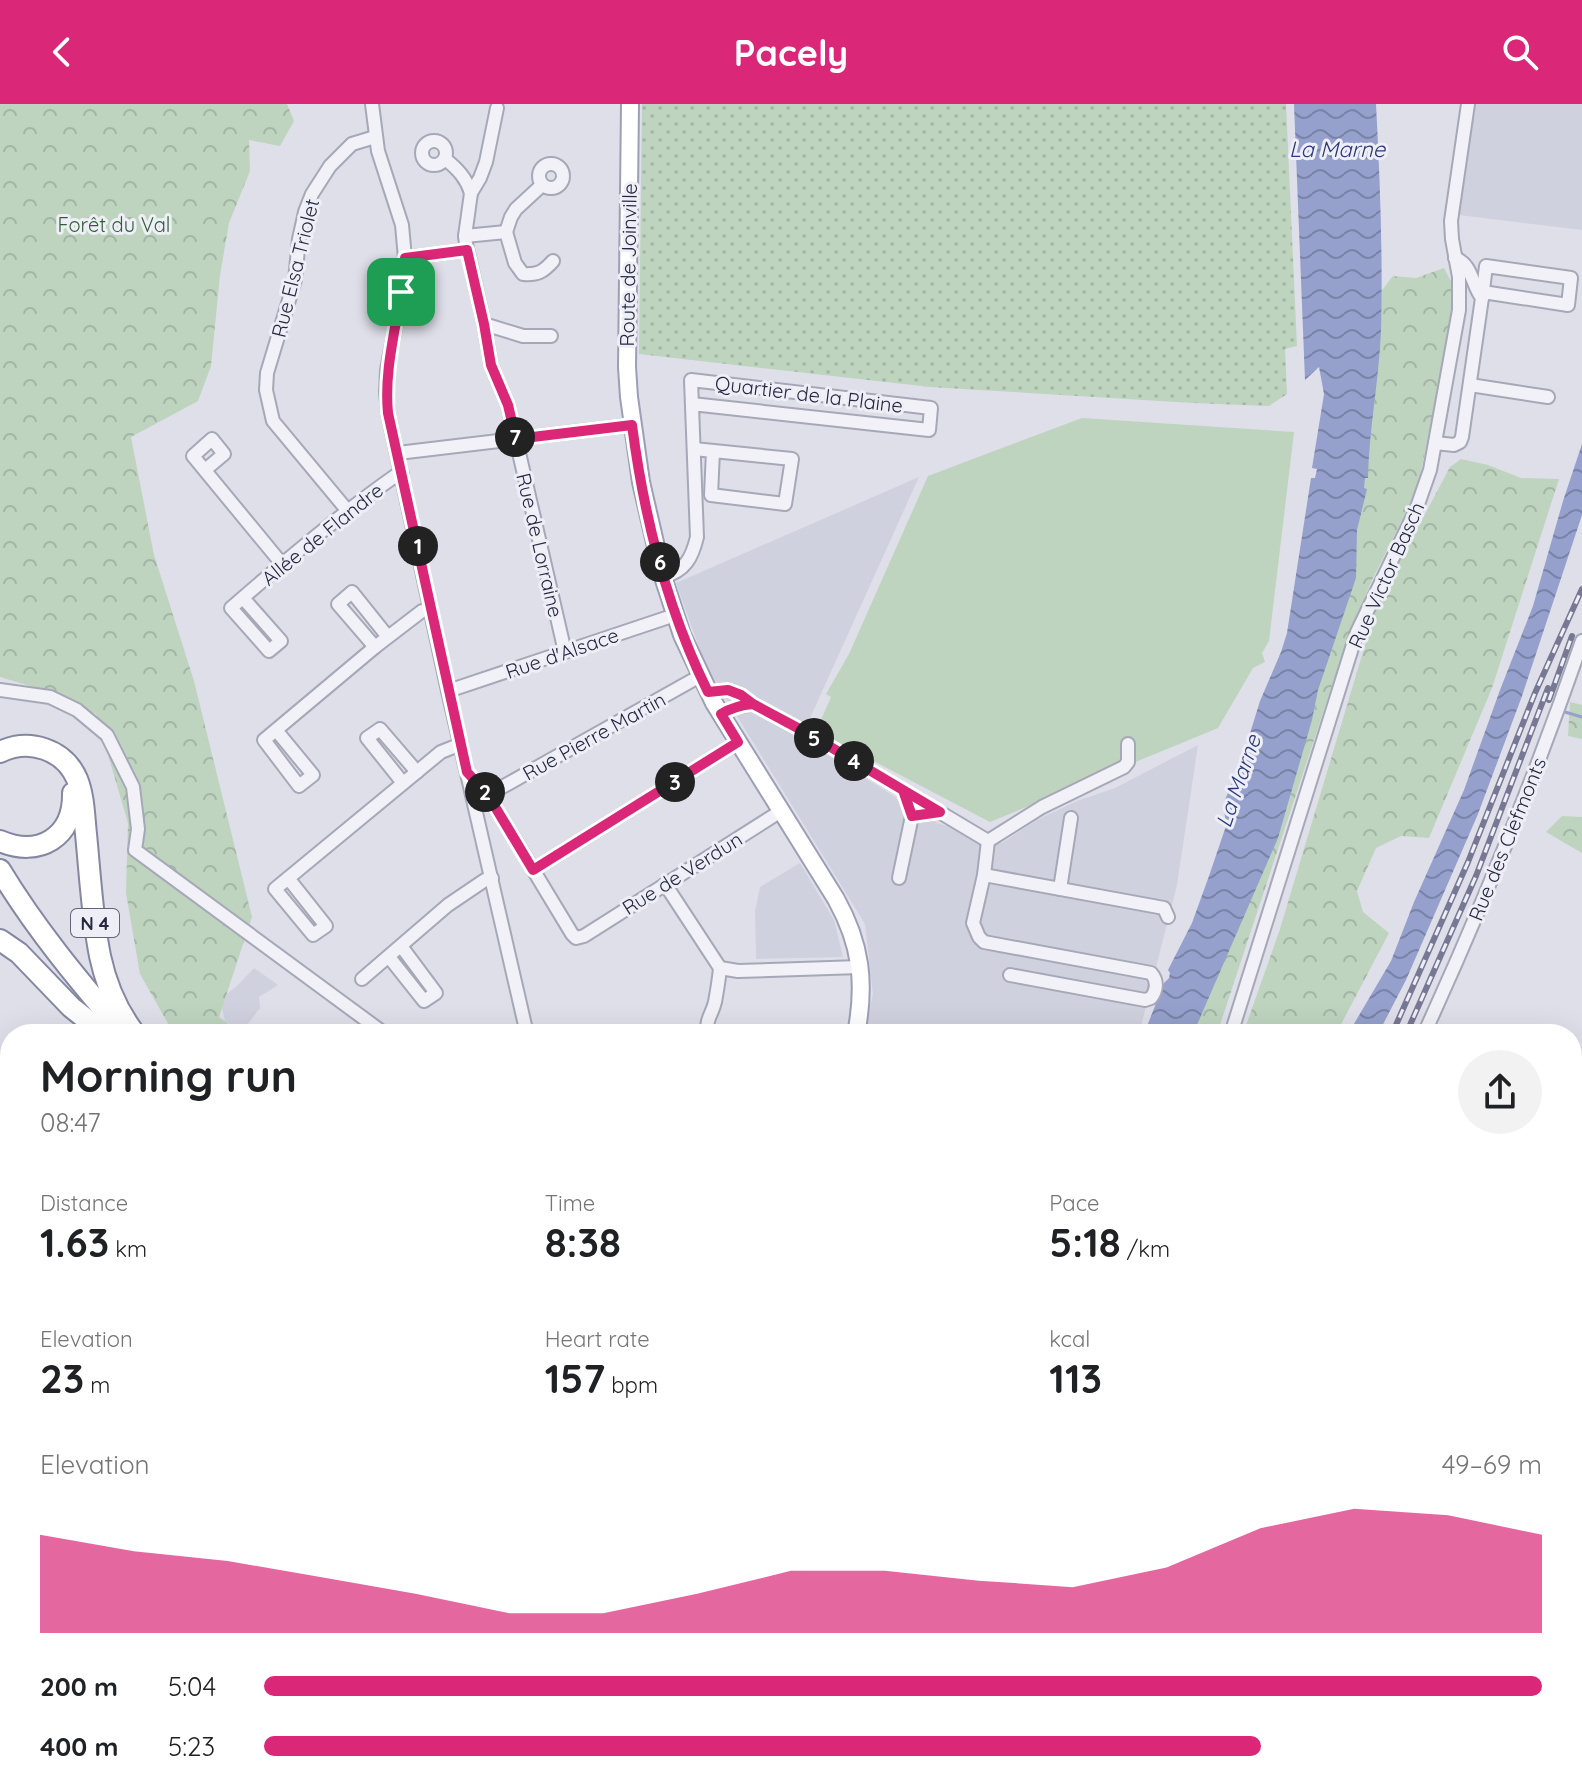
<!DOCTYPE html>
<meta charset="utf-8">
<style>
body{margin:0;font-family:Quicksand,sans-serif;background:#f2f2f2;color:#202124;height:100vh;display:flex;flex-direction:column;font-size:30px;white-space:nowrap}
*{box-sizing:border-box;margin:0}
p{font-size:26px;color:#757577}
.icon{flex:none;width:44px;height:44px;fill:none;stroke:currentColor;stroke-width:2;stroke-linecap:round;stroke-linejoin:round}
.map{position:relative;flex:1;overflow:hidden}
.sheet{position:absolute;left:0px;top:920px;width:1582px;height:768px;display:flex;flex-direction:column;background:#fff;border-radius:32px 32px 0 0;box-shadow:0 8px 32px #0002}
.sheet>*{flex:none}
.pin{position:absolute;display:grid;place-items:center;width:68px;height:68px;color:#fff;margin:-34px;border-radius:16px;box-shadow:0 4px 12px #0006}
.km{position:absolute;width:40px;height:40px;margin:-20px;border-radius:50%;background:#222;color:#fff;font-size:22px;line-height:40px;text-align:center}
.round{display:grid;place-items:center;flex:none;width:84px;height:84px;border-radius:42px;background:#f2f2f2}
.summary{display:flex;align-items:center;justify-content:space-between;height:136px;padding:0 40px}
h1{font-size:44px;font-weight:800;line-height:60px}
.metrics{display:grid;grid-template-columns:repeat(3,1fr);gap:12px;height:136px;padding:8px 40px}
.metrics div{display:grid;align-content:center}
.metrics b{font-size:40px;font-weight:800}
.metrics small{font-size:22px;font-weight:400}
.metrics p{font-size:22px}
.chart{height:224px;padding:16px 40px}
.chart p{display:flex;justify-content:space-between}
.chart svg{width:100%;height:144px;margin-top:8px;fill:#db2777;opacity:.7}
ul{padding:0 40px;list-style:none;font-size:26px}
li{display:grid;grid-template-columns:128px 96px 1fr;align-items:center;height:60px}
li i{height:20px;border-radius:10px;background:#db2777}
header{display:flex;justify-content:space-between;align-items:center;height:104px;padding:0 40px;background:#db2777;color:#fff;font-size:36px;font-weight:800}
.map>svg:first-child{display:block}
.built{fill:#d0d1de}
.grass{fill:url(#grass-dots)}
.forest{fill:url(#forest-crowns)}
.garden{fill:#bed4bf}
.water{fill:url(#water-waves)}
.lines{fill:none;stroke-linecap:round;stroke-linejoin:round}
.stream{stroke:#95a0cc;stroke-width:3}
.minor-casing{stroke:#a7a8b7;stroke-width:16}
.major-casing{stroke:#9c9fb6;stroke-width:20}
.highway-casing{stroke:#8487a1;stroke-width:24}
.minor{stroke:#f1f1f7;stroke-width:12}
.major{stroke:#fff;stroke-width:16}
.highway{stroke:#fff;stroke-width:20}
.rail-casing{stroke:#767894;stroke-width:6}
.rail{stroke:#eeeff6;stroke-width:3;stroke-dasharray:9;stroke-linecap:butt}
.route-casing{stroke:#fff;stroke-width:16}
.route{stroke:#db2777;stroke-width:10}
.labels{text-anchor:middle;dominant-baseline:central;stroke-width:6;stroke-linejoin:round;paint-order:stroke}
.shield{fill:#eeeff6;stroke:#626477;stroke-width:2}
.shield-label{font-size:18px;font-weight:bold;fill:#262841}
.park-label{font-size:20px;fill:#325e36;stroke:#eeeff6}
.street-label{font-size:20px;fill:#262841;stroke:#eeeff6}
.water-label{font-size:22px;font-style:italic;fill:#2c3879;stroke:#eeeff6}
</style>
<header><svg class="icon" aria-label="back" viewBox="0 0 24 24"><path d="M15 5l-7 7 7 7"/></svg>Pacely<svg class="icon" aria-label="search" viewBox="0 0 24 24"><circle cx="10" cy="10" r="6"/><path d="M15 15l6 6"/></svg></header>
<div class="map">
<svg width="1582" height="1688" viewBox="0 0 1582 1688">
<defs>
<pattern id="grass-dots" width="8" height="8" patternUnits="userSpaceOnUse" patternTransform="scale(2)"><rect width="8" height="8" fill="#bed4bf"/><path d="M2 2h.1M6 6h.1" fill="none" stroke="#a3b6a5" stroke-width="1.8" stroke-linecap="round"/></pattern>
<pattern id="forest-crowns" width="20" height="18" patternUnits="userSpaceOnUse" patternTransform="scale(2)"><rect width="20" height="18" fill="#bed4bf"/><path d="M2 6a3 3 0 1 1 6 0M12 15a3 3 0 1 1 6 0" fill="none" stroke="#a3b6a5"/></pattern>
<pattern id="water-waves" width="16" height="10" patternUnits="userSpaceOnUse" patternTransform="scale(2)"><rect width="16" height="10" fill="#95a0cc"/><path d="M0 5q4-4 8 0t8 0" fill="none" stroke="#7982a7"/></pattern>
</defs>
<rect width="100%" height="100%" fill="#dedfe9"/>
<g class="built">
<polygon points="1474,0 1582,0 1582,126 1459,111"/>
<polygon points="919,373 801,634 937,719 1002,739 1037,716 1077,697 1115,684 1198,641 1177,781 1139,930 864,930 873,890 865,820 705,560 676,479"/>
<polygon points="800,759 834,816 843,853 756,855 755,807 760,783"/>
<polygon points="254,864 278,881 259,893 260,904 242,928 225,917 220,896 239,880"/>
<polygon points="515,1678 794,1678 785,1688 509,1688"/>
</g>
<polygon class="grass" points="642,0 1286,0 1297,242 1285,245 1287,290 1269,302 1193,299 930,283 639,250"/>
<g class="forest">
<polygon points="0,0 287,0 294,17 280,42 249,36 250,67 229,119 220,171 211,262 198,297 131,333 154,451 194,577 252,813 219,913 243,930 174,930 140,870 126,789 128,719 96,610 37,584 0,573"/>
<polygon points="1444,164 1452,179 1452,214 1417,387 1372,476 1347,536 1217,930 1187,930 1375,195 1393,172 1416,174"/>
<polygon points="1461,355 1488,361 1521,374 1559,375 1492,584 1429,734 1401,732 1376,744 1357,787 1363,808 1389,829 1336,930 1243,930 1280,825 1377,501 1450,363"/>
<polygon points="1570,598 1582,601 1582,635 1568,632"/>
<polygon points="1562,712 1582,713 1582,749 1546,728"/>
<polygon points="1582,965 1582,1688 1366,1688 1360,1678 1572,1678 1572,1017"/>
<polygon points="0,1063 10,1070 10,1678 312,1678 288,1688 0,1688"/>
<polygon points="459,1678 554,1678 539,1688 440,1688"/>
</g>
<polygon class="garden" points="1082,314 1294,328 1269,537 1262,549 1265,558 1253,564 1218,624 990,718 816,627 831,593 826,590 849,550 928,372"/>
<g class="water">
<path d="M1294,0H1376C1380,75 1383,152 1381,227C1379,276 1369,325 1368,374H1365L1364,384L1367,385L1357,426L1356,474L1318,586L1312,616L1278,734L1193,930H1144L1164,879L1169,874L1170,869L1168,866L1192,819L1209,772L1226,722L1224,704L1225,696L1243,652L1260,597L1281,548L1287,529L1311,374H1315L1317,365L1312,364L1324,290L1319,263L1305,276Z"/>
<polygon points="1582,340 1582,411 1522,592 1478,710 1406,876 1378,930 1348,930 1391,857 1414,798 1464,686 1500,586 1533,502 1563,397"/>
<polygon points="312,1678 448,1678 420,1688 288,1688"/>
</g>
<g class="lines">
<polyline class="stream" points="1565,608 1582,613"/>
<g class="minor-casing">
<g id="minor">
<polyline points="372,0 378,47 402,121 405,154 400,199 387,266 386,288 388,309 448,587 527,930"/>
<polyline points="497,4 486,58 480,74 471,89 465,132 466,140 484,220 491,261 508,301 565,548"/>
<circle cx="434" cy="49" r="12"/>
<path d="M445,55C458,65 466,74 471,89"/>
<circle cx="551" cy="72" r="12"/>
<polyline points="506,128 511,113 516,105 542,81"/>
<path d="M465,132L506,128L515,159L523,170C538,171 543,168 553,157"/>
<polyline points="405,154 467,146"/>
<polyline points="1482,194 1486,162 1571,174 1568,201 1483,188"/>
<polyline points="484,220 523,232 551,232"/>
<polyline points="1470,281 1548,293"/>
<path d="M1435,339L1454,341L1460,338L1462,333L1482,194C1471,180 1473,161 1455,154"/>
<polyline points="694,345 792,355 785,400 711,391 713,347"/>
<polyline points="398,349 632,321"/>
<polyline points="205,366 224,350 212,335 193,352 282,460"/>
<polyline points="347,406 273,317 266,286 267,269 295,176 299,135 305,108 312,90 330,62 352,40 375,33"/>
<path d="M663,473C685,467 692,454 697,433L691,276L931,304L929,326L692,300"/>
<path d="M243,494L281,537L269,547L231,504C284,458 337,413 395,372L402,370"/>
<polyline points="388,533 352,488 338,500 375,543 422,507 431,505"/>
<polyline points="0,586 50,593 77,606 107,631 133,683 138,725 135,746 385,930"/>
<polyline points="448,587 675,511"/>
<polyline points="708,588 728,586 741,591 753,600 807,629 988,737"/>
<polyline points="721,610 736,603 753,600"/>
<polyline points="276,626 313,671 299,682 264,636 375,543"/>
<polyline points="469,671 488,691 572,830 576,834 584,832 781,707"/>
<polyline points="403,679 367,634 380,625 417,668"/>
<polyline points="488,691 700,572"/>
<path d="M988,737L984,771L973,819L979,833L984,838L1151,869C1158,877 1157,886 1151,894L1145,896L1010,871"/>
<polyline points="988,737 1042,703 1124,663 1128,658 1128,640"/>
<polyline points="533,766 738,638"/>
<polyline points="984,771 1164,804 1168,813"/>
<polyline points="288,774 326,822 313,831 275,785 441,648 461,640"/>
<polyline points="899,774 912,712 940,708"/>
<path d="M665,780L720,864C719,875 717,887 715,898C712,911 705,915 708,930"/>
<polyline points="1060,785 1071,714"/>
<polyline points="389,853 424,897 436,889 401,842"/>
<polyline points="720,864 738,867 860,863"/>
<polyline points="362,875 448,801 485,776 492,774"/>
<polyline points="1231,930 1357,528 1416,406 1430,366 1459,206 1459,173 1452,135 1451,117 1468,0"/>
<path d="M1424,930C1483,801 1536,671 1582,537"/>
<polyline points="961,1688 969,1678"/>
<polyline points="1216,1688 1218,1678"/>
</g>
</g>
<g class="major-casing">
<g id="major">
<path d="M630,0L627,263L629,293L641,378L663,473L682,531L714,599L836,795C861,840 866,879 856,930"/>
<polyline points="233,1688 251,1678"/>
</g>
</g>
<g class="highway-casing">
<g id="highway">
<path d="M0,648C29,634 64,645 77,675C84,692 84,712 86,730C90,770 92,812 100,852C106,880 118,908 135,930"/>
<path d="M0,737C39,754 74,733 73,689"/>
<path d="M0,766C35,824 78,876 122,927"/>
<polyline points="0,836 19,849 71,903 105,930"/>
<polyline points="0,1024 10,1031"/>
<polyline points="1061,1678 1069,1688"/>
</g>
</g>
<use href="#minor" class="minor"/>
<use href="#major" class="major"/>
<use href="#highway" class="highway"/>
<g class="rail-casing">
<g id="rail">
<polyline points="1549,596 1572,532"/>
<polyline points="1392,930 1468,758 1535,589 1582,485"/>
<polyline points="1406,930 1476,772 1548,584"/>
<polyline points="655,1688 663,1678"/>
<polyline points="687,1688 690,1678"/>
<polyline points="938,1688 946,1678"/>
</g>
</g>
<use href="#rail" class="rail"/>
</g>
<g class="lines">
<g class="route-casing">
<path id="route" d="M401,188C395,229 384,268 388,309L467,668L488,691L533,766L738,638L721,610C731,604 741,601 753,600L807,629L940,708L912,712L903,686L807,629L753,600L741,591L728,586L708,588C667,505 644,413 632,321L516,335L508,301L491,261L484,220L467,146L405,154L401,188"/>
</g>
<use href="#route" class="route"/>
</g>
<g class="labels">
<rect class="shield" x="71" y="805" width="48" height="28" rx="6"/>
<g class="shield-label">
<text x="95" y="819">N 4</text>
</g>
<g class="park-label">
<text x="114" y="120">Forêt du Val</text>
</g>
<g class="street-label">
<text transform="translate(628 161) rotate(-89)">Route de Joinville</text>
<text transform="translate(295 164) rotate(-76)">Rue Elsa Triolet</text>
<text transform="translate(809 290) rotate(7)">Quartier de la Plaine</text>
<text transform="translate(322 430) rotate(-39)">Allée de Flandre</text>
<text transform="translate(540 441) rotate(77)">Rue de Lorraine</text>
<text transform="translate(1386 471) rotate(-66)">Rue Victor Basch</text>
<text transform="translate(562 549) rotate(-19)">Rue d'Alsace</text>
<text transform="translate(594 632) rotate(-29)">Rue Pierre Martin</text>
<text transform="translate(1507 735) rotate(-68)">Rue des Clefmonts</text>
<text transform="translate(682 769) rotate(-32)">Rue de Verdun</text>
</g>
<g class="water-label">
<text x="1337" y="45">La Marne</text>
<text transform="translate(1238 677) rotate(-71)">La Marne</text>
</g>
</g>
</svg>
<div class="pin" style="left:401px;top:188px;background:#1e9e55"><svg class="icon" aria-label="arrive" viewBox="0 0 24 24"><path d="M6 21V4h12l-3 4 3 4H6"/></svg></div>
<b class="km" style="left:418px;top:442px">1</b>
<b class="km" style="left:485px;top:688px">2</b>
<b class="km" style="left:675px;top:678px">3</b>
<b class="km" style="left:854px;top:657px">4</b>
<b class="km" style="left:814px;top:634px">5</b>
<b class="km" style="left:660px;top:458px">6</b>
<b class="km" style="left:515px;top:333px">7</b>
<section class="sheet">
<div class="summary"><div><h1>Morning run</h1><p>08:47</p></div><a class="round"><svg class="icon" aria-label="share" viewBox="0 0 24 24"><path d="M12 15V3M7 8l5-5 5 5M5 13v7h14v-7"/></svg></a></div>
<div class="metrics">
<div><p>Distance</p><b>1.63<small> km</small></b></div>
<div><p>Time</p><b>8:38</b></div>
<div><p>Pace</p><b>5:18<small> /km</small></b></div>
</div>
<div class="metrics">
<div><p>Elevation</p><b>23<small> m</small></b></div>
<div><p>Heart rate</p><b>157<small> bpm</small></b></div>
<div><p>kcal</p><b>113</b></div>
</div>
<div class="chart"><p><span>Elevation</span>49–69 m</p>
<svg viewBox="0 0 160 44" preserveAspectRatio="none"><path d="M0 44V14L10 19L20 22L30 27L40 32L50 38L60 38L70 32L80 25L90 25L100 28L110 30L120 24L130 12L140 6L150 8L160 14V44z"/></svg>
</div>
<ul>
<li><b>200 m</b>5:04<i style="width:100%"></i></li>
<li><b>400 m</b>5:23<i style="width:78%"></i></li>
</ul>
</section>
</div>
